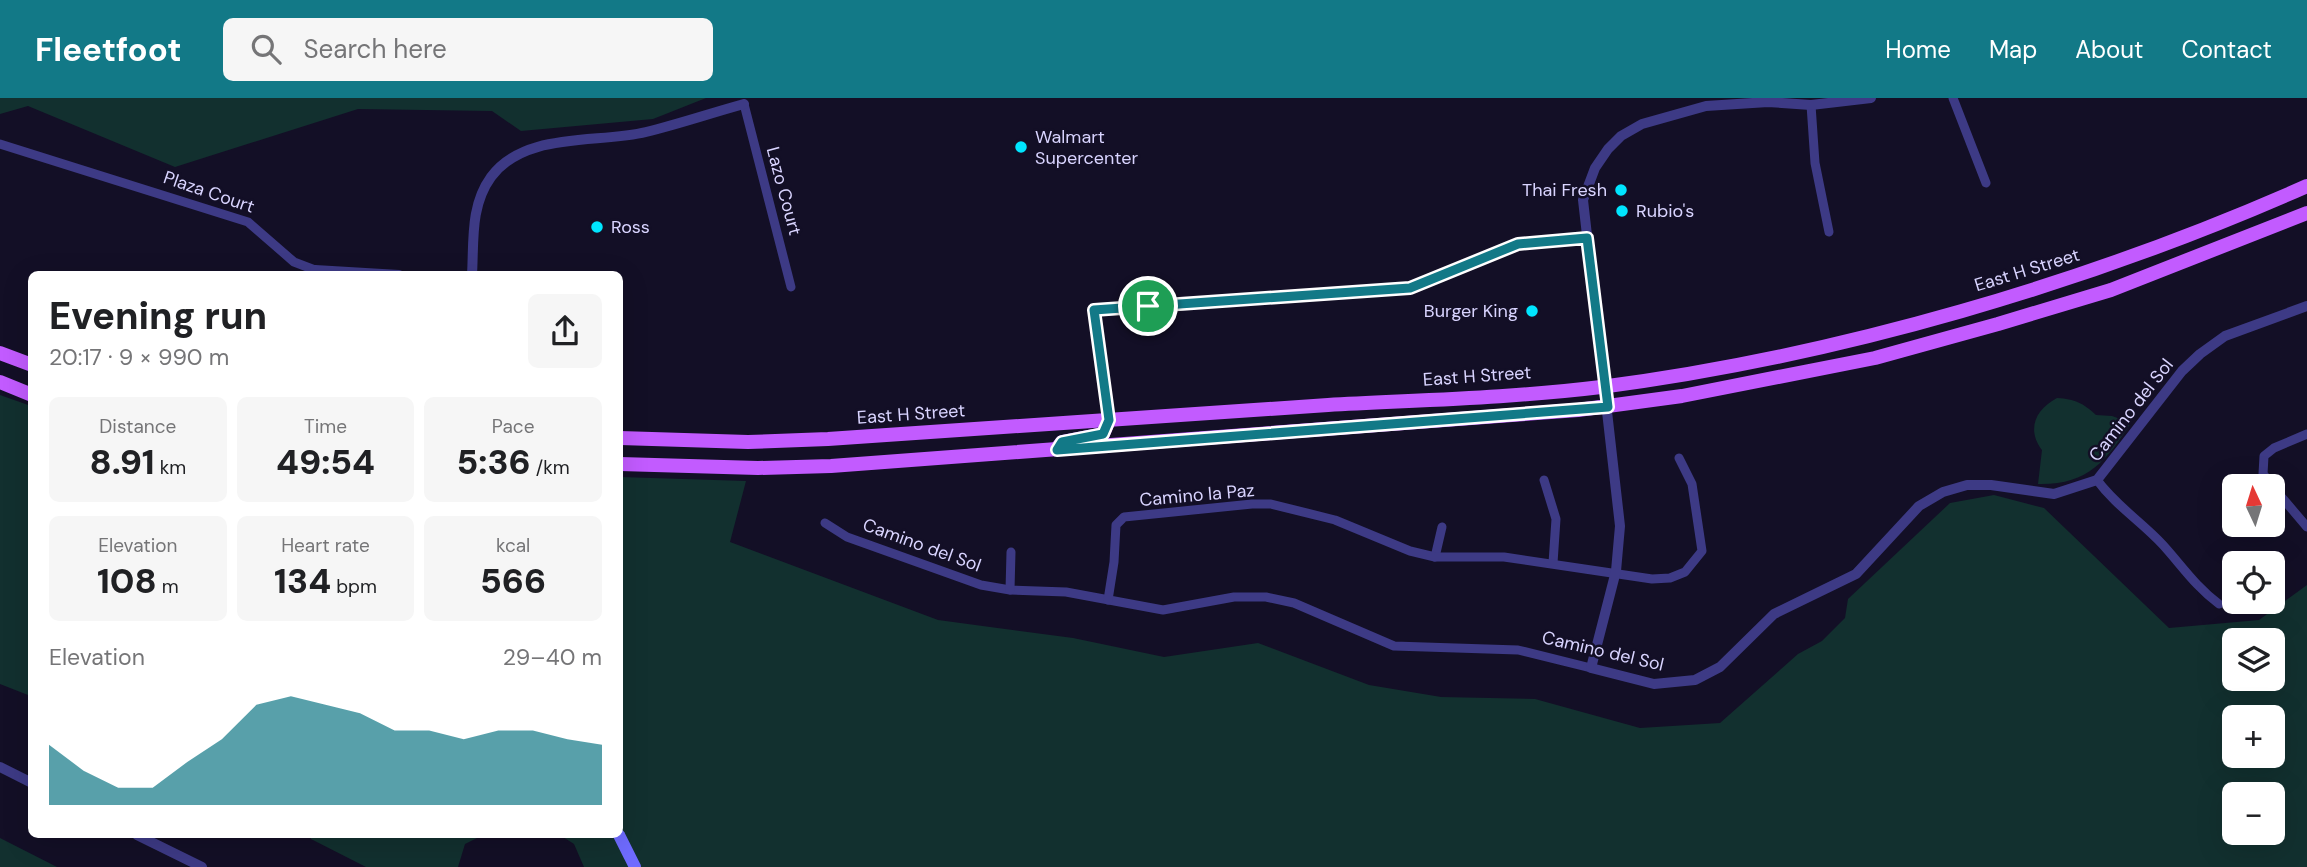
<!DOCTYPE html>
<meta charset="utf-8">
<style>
body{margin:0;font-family:"DM Sans",sans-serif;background:#f6f6f6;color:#202124;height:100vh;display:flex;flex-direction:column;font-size:26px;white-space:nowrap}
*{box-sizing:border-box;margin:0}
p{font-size:23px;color:#757577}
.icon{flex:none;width:38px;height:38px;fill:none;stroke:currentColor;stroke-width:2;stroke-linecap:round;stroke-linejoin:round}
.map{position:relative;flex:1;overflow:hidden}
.side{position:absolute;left:28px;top:173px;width:595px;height:567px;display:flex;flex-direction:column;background:#fff;border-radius:10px;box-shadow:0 7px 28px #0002}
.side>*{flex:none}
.needle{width:46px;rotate:356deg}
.tools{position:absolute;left:2222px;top:376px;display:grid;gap:14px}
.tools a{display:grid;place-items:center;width:63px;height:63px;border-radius:10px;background:#fff;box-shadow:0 7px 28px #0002;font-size:35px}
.pin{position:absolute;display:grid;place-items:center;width:60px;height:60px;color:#fff;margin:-30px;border:4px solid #fff;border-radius:50%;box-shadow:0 2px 7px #0007}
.round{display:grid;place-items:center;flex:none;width:74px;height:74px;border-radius:10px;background:#f6f6f6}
.summary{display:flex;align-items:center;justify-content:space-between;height:119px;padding:0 21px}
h1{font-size:38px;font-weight:800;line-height:52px}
.figures{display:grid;grid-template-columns:repeat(3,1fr);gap:10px;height:119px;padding:7px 21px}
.figures div{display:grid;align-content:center;border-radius:10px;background:#f6f6f6;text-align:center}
.figures b{font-size:35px;font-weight:800}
.figures small{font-size:19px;font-weight:400}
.figures p{font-size:19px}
.chart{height:196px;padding:14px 21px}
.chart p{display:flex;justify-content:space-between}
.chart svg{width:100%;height:126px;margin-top:7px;fill:#127987;opacity:.7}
header{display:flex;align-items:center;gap:42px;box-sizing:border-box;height:98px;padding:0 35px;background:#127987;color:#fff}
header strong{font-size:33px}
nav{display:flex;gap:38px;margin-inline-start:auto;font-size:24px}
.search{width:490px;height:63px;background:#f6f6f6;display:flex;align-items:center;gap:18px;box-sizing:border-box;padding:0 24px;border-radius:10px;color:#757577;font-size:26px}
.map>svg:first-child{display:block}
.green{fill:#12302f;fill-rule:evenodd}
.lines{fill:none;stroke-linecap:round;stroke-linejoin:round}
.minor{stroke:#3d3a85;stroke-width:9}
.tertiary{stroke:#3d3a85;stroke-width:10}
.secondary{stroke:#6f6bff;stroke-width:12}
.primary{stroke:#c25bff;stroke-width:14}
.route-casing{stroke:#fff;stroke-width:14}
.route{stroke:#127987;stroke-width:9}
.poi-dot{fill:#00e5ff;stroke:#130f26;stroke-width:2.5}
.labels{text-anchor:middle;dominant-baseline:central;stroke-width:5;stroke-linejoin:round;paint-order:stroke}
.poi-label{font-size:18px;fill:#d9d4ff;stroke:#130f26;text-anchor:start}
.street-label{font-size:18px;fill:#d9d4ff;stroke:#130f26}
</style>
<header>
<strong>Fleetfoot</strong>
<div class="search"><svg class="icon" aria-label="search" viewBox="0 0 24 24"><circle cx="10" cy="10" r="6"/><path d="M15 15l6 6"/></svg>Search here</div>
<nav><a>Home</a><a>Map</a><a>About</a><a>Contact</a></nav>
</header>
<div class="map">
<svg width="2307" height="769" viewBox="0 0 2307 769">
<rect width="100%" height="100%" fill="#130f26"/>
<g class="green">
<polygon points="0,0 706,0 653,21 521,33 492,13 358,11 175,69 28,8 0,16"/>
<polygon points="0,297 31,308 32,587 28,597 0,586"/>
<path d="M2057,300C2075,301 2083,305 2096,317L2112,318L2131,325C2105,364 2088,387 2038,386L2042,352C2026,331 2036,311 2057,300Z"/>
<path d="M620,379L746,383L730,444L938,522L1073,540L1164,559L1258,545L1369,587L1441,599L1535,601L1640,630L1720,625L1798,556L1822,543L1845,520L1848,501L1950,405L1994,397L2044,410L2169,530L2259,522L2307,487V769H584L574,746L560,737H620ZM2235,542H2273V581H2235ZM2235,620H2273V658H2235ZM2235,696H2273V735H2235Z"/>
<polygon points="310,737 483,737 465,746 458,769 366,769 311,741"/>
<polygon points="0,740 57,769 0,769"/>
</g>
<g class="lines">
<g class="minor">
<polyline points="1953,0 1986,85"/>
<polyline points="744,6 791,189"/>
<polyline points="1811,7 1815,65 1829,134"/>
<polyline points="0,46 248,124 294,164 315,172"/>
<polyline points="1109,322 1094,212 1410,190 1518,146 1586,140"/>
<polyline points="1544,382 1556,421 1553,465"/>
<path d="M2097,382C2116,408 2142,424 2163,447C2182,468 2196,489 2219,506"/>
<polyline points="2273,388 2263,376 2264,358 2274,350 2307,336"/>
<polyline points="2273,389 2307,429"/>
<polyline points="825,425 847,439 981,487 1010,492 1066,494 1163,512 1234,499 1266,499 1294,505 1394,548 1518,552 1591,570"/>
<polyline points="1435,459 1442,429"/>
<polyline points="1010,492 1011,454"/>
<polyline points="1108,502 1114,464 1116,427 1124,419 1252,406 1271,406 1335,422 1410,453 1435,459 1504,459 1652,481 1670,480 1685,474 1702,453 1692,386 1679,360"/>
</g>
<g class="tertiary">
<polyline points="1871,0 1811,7 1768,4 1706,8 1642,26 1621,38 1608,51 1595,70 1583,102 1620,428 1616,473 1591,570 1654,586 1695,582 1720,569 1774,516 1856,476 1919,408 1943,394 1967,387 1991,387 2054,396 2097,382 2182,273 2200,256 2225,238 2307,208"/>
<polyline points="315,172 399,177"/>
<path d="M472,177C474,143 470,108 491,79C525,33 598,46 646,34C679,26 711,15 744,6"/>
<polyline points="0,669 32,685"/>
<polyline points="137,737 202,769"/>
</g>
<polyline class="secondary" points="619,737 635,769"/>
<g class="primary">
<polyline points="0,255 32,267"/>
<polyline points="0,284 32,297"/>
<path d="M620,340L748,344L828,341C995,330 1161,318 1328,307C1418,302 1511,300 1601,289C1839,258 2088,185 2307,88"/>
<polyline points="1058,349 1062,344 1103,336 1109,322"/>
<polyline points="620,366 758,370 831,368 1578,312 1682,298 1875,260 1998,226 2111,192 2307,115"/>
</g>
</g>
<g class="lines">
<g class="route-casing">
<polygon id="route" points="1587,140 1608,309 1057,352 1062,344 1103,336 1109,322 1094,212 1410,190 1518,146"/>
</g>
<use href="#route" class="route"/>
</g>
<g class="poi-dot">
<circle cx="1021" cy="49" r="7"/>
<circle cx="1621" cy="92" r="7"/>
<circle cx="1622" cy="113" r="7"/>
<circle cx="597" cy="129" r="7"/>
<circle cx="1532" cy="213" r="7"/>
</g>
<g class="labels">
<g class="poi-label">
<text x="1035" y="39">Walmart<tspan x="1035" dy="21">Supercenter</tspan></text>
<text x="1607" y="92" text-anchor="end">Thai Fresh</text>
<text x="1636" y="113">Rubio's</text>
<text x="611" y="129">Ross</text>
<text x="1518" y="213" text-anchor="end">Burger King</text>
</g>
<g class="street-label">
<text transform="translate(784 93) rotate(75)">Lazo Court</text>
<text transform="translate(209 94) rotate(19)">Plaza Court</text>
<text transform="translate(2027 172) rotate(-17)">East H Street</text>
<text transform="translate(1477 278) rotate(-4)">East H Street</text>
<text transform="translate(2131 312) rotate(-52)">Camino del Sol</text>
<text transform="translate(911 316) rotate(-4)">East H Street</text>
<text transform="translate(1197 397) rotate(-5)">Camino la Paz</text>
<text transform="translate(922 447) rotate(20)">Camino del Sol</text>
<text transform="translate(1603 553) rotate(13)">Camino del Sol</text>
</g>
</g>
</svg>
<div class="tools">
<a><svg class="needle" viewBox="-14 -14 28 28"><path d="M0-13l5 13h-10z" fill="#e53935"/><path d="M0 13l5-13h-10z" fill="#757577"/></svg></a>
<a><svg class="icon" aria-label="locate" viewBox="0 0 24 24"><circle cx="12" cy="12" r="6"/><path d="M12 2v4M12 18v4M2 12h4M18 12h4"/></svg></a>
<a><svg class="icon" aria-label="layers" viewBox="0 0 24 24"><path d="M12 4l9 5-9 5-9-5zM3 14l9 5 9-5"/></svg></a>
<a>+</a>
<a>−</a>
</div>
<div class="pin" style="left:1148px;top:208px;background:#1e9e55"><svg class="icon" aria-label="arrive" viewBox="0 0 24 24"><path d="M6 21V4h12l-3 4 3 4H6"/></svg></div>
<section class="side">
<div class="summary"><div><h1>Evening run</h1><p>20:17 · 9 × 990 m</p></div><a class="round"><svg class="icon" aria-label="share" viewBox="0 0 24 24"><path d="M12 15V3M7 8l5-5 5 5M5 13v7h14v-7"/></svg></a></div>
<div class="figures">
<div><p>Distance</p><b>8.91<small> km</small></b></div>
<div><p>Time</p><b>49:54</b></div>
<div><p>Pace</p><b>5:36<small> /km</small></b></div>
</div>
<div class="figures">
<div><p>Elevation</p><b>108<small> m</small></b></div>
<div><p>Heart rate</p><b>134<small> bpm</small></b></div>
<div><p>kcal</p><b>566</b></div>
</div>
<div class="chart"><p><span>Elevation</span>29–40 m</p>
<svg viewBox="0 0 160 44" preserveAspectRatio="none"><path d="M0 44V23L10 32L20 38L30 38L40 29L50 21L60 9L70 6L80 9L90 12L100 18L110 18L120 21L130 18L140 18L150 21L160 23V44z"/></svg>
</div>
</section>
</div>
